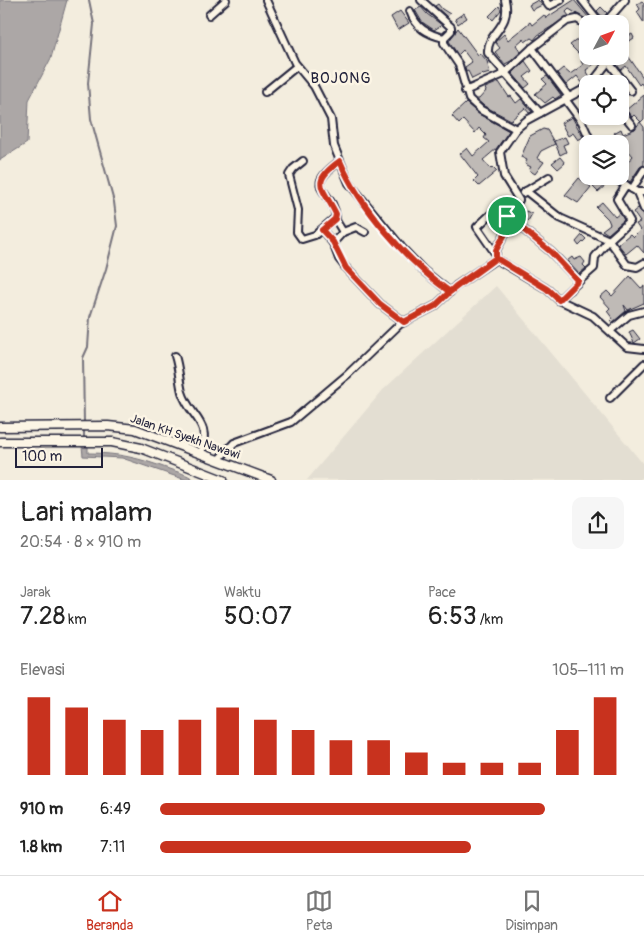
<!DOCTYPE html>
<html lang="id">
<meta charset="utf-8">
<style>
body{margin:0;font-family:Pangolin,sans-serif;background:#f6f6f6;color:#222;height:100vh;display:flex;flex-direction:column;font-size:19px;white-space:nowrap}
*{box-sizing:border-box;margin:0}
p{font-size:16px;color:#767676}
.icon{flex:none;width:28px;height:28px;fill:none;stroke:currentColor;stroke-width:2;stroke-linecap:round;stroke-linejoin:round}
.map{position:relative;height:480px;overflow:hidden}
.drawer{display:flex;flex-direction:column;background:#fff;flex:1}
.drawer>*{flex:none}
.needle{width:32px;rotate:49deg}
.fabs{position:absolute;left:579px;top:15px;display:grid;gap:10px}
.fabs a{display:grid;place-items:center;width:50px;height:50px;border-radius:10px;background:#fff;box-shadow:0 2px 8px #0003;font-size:25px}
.scale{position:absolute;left:15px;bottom:12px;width:88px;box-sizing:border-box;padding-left:5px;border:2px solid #22223b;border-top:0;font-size:14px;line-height:18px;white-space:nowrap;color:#22223b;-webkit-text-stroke:4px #fcf5e5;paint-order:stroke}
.pin{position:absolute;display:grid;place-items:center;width:42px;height:42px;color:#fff;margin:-21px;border:2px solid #fff;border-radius:50%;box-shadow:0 1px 5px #0007}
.round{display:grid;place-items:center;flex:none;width:52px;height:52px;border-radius:10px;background:#f6f6f6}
.summary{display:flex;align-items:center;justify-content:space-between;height:85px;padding:0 20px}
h1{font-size:28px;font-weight:600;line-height:38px}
.stats{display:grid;grid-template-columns:repeat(3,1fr);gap:8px;height:85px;padding:5px 20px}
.stats div{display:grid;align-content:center}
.stats b{font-size:25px;font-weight:600}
.stats small{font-size:14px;font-weight:400}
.stats p{font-size:14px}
.chart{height:140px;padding:10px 20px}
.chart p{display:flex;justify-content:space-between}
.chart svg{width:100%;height:90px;margin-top:5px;stroke:#c8321e;stroke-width:6}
ul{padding:0 20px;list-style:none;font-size:16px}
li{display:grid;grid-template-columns:80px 60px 1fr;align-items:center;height:38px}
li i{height:12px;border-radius:6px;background:#c8321e}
.menu{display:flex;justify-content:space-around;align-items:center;height:70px;border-top:1px solid #e0e0e0;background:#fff;font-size:14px;color:#767676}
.menu a{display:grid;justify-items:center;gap:2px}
.menu .on{color:#c8321e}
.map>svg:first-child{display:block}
.built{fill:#e3ded2}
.water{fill:#aca7a6;stroke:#75727b}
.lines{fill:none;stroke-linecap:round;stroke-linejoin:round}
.stream{stroke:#75727b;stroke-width:2}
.building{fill:#bfbab6;stroke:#22223b}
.minor-casing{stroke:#22223b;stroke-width:10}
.major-casing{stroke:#22223b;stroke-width:11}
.minor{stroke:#fcf5e5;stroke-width:6}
.major{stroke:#fcf5e5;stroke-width:8}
.route-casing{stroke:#fff;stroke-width:10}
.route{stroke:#c8321e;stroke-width:6}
.labels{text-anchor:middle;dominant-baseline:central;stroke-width:5;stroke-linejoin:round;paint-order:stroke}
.street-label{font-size:12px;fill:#22223b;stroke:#fcf5e5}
.quarter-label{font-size:15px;letter-spacing:1px;fill:#22223b;stroke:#fcf5e5}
</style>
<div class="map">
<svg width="644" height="480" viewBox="0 0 644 480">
<rect width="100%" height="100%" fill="#f3edde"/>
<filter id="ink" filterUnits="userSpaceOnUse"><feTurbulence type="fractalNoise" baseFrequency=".02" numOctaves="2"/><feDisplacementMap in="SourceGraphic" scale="10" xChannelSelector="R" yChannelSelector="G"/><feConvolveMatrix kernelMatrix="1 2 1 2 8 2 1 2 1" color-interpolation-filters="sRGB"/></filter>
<g filter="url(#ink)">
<polygon class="built" points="496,286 644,465 644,476 639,480 307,480 383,390"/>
<g class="water">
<polygon points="0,0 67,0 51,58 29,100 27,143 0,160"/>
<path d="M82,446H88V453C119,453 139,458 169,469C177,472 188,474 194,480H186L122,458L83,456Z"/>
</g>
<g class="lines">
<g class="stream">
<polyline points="84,423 83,358 88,347 90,317 106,269 117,226 114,202 91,119 88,83 94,24 89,0"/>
<polyline points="84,430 84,437"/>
</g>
</g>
<g class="building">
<polygon points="538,0 542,5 532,10 529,5"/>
<polygon points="574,0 594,24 569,9 566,12 569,16 538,35 534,40 531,38 525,42 523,39 516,45 521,52 511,61 505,64 495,52 500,48 495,42 504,34 508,40 530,22 532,25 544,15 546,18"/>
<polygon points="642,1 644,3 644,23 637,12 640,9 637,4"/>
<polygon points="438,4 442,9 450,14 447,17 435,6"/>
<polygon points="499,6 501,10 493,20 489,16"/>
<polygon points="421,7 427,14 442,25 434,30 422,22 415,10"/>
<polygon points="601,7 607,13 603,18 597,11"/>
<polygon points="400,11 409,23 398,30 391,17"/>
<polygon points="464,13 467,18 458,24 455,19"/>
<polygon points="458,28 478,55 480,53 487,61 490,73 483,75 482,74 472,79 468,71 466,72 465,67 472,62 463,50 458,55 449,41"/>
<polygon points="626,33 628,36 632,34 634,38 625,44 621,37"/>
<polygon points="588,37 588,56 602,56 601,59 586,70 590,77 587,82 583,84 577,76 566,85 557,73 563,68 570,74 583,65 581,61 584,59 570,45 578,39 581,43"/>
<polygon points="624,50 644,79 644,88 641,83 639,85 626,66 621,70 617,65 621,62 617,56 620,56 620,53"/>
<polygon points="525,61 532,71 524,77 530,84 525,88 512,73"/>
<polygon points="547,76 561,95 555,99 553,97 545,103 535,94 547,84 542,79"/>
<polygon points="499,82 509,97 511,96 516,103 521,99 532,112 529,113 525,108 511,120 484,106 476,99 479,99 486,91 485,88"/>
<polygon points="620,85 628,95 620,101"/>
<polygon points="644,95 644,119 641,122 634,115 632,117 626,110"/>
<polygon points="466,103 479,114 509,131 496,149 483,160 491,169 493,167 497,171 479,186 474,181 478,177 460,154 467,148 473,156 489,142 484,138 486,135 479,128 475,133 463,120 459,124 452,116"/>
<polygon points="572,117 583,137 578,140 573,133 568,136 561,123"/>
<polygon points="640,122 644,127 644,165 640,167 630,182 620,176 620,171 633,156 628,150 624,152 620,144 607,144 607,141 618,139 614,133 621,129 623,134 635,129"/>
<polygon points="543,129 547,130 555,144 541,151 537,158 544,162 535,174 529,170 531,167 525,164 527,160 521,157 530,136"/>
<polygon points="565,137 568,143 563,145 566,152 560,155 554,141"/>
<polygon points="560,157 565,163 558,169 552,163"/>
<polygon points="579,178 591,187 578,203 565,195"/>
<polygon points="602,180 606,185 598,192 593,187"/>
<polygon points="602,202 615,217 620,213 624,220 608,234 602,230 610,224 608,219 596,207"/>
<polygon points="638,208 644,214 644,253 637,245 626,254 618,244 630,234 633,237 640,230 636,224 640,222 633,212"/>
<polygon points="526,211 532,214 528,221 522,217"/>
<polygon points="582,235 586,239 579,246 576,242"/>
<polygon points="572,257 574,260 581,257 585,262 583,265 586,268 579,274 567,261"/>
<polygon points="630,276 641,288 644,286 644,303 628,310 624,305 626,311 612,323 611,321 613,319 607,311 610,308 600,297 607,291 612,296"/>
<polygon points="633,330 640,339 634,343 629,332"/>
</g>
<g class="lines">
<g class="minor-casing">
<g id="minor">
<polyline points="266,0 295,63 314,86 331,119 334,146 349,183 402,248 424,271 450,292"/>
<polyline points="421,0 451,27 451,31 444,38 444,43 459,65 469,99 481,110 516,129"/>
<path d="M505,0C512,28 486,33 488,53L540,113"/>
<polyline points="545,0 549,6 561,0"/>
<polyline points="582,0 601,24"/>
<path d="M410,11C416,28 427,34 444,38"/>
<polyline points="209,15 226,0"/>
<polyline points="604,24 625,0"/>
<polyline points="532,48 569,97"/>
<polyline points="607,60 631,91"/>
<polyline points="591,84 605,66 607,57"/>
<polyline points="588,87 527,120 516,129 500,152 504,176 519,200 507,216 505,234 496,250 496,259 547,289 559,300 593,316 627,347 644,349"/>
<polyline points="465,91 504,74 532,48 567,21 577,19 588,26"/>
<polyline points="265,92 297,66"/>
<polyline points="565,99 582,122 592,144"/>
<polyline points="620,110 632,125"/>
<path d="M303,161L293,169L289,175L298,210L297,232L302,239L315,235L336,217C333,188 300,190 340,161"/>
<polyline points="611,176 637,192 644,192"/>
<polyline points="626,185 617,199 630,221 609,240 627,265 637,267 644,263"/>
<polyline points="632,189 644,170"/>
<polyline points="526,191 560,218 609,240 595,257 594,268 579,281"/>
<polyline points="637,192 644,209"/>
<polyline points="523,193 549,177"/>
<polyline points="490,215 477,227 495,253"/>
<polyline points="507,216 551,252 579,281 559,300"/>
<polyline points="335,219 343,232"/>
<polyline points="322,230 333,243 339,259 346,268 380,304 404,322"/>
<polyline points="333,243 343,232 356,227 365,232"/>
<polyline points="610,331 629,315 644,311"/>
<path d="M175,356C179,368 179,380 182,392C190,418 212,421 201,453"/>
<polyline points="610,398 644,364"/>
<polyline points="219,459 234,443 291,422 348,374 400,324 435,306 456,286 496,259"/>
</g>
</g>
<g class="major-casing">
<g id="major">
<polyline points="0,427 108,426 135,429 271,480"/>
<polyline points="0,442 112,442 141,448 223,480"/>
</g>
</g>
<use href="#minor" class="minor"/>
<use href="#major" class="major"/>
</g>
</g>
<g class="lines" filter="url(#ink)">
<g class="route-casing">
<path id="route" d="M507,216L505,234L496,250V258L456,286L435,306L404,322L380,304L346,268L333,242L322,230L335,219L336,214C323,187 309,183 340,161C359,207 409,263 450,292C464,280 481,270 496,258L547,289L559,300L578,281L551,252L507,216"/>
</g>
<use href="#route" class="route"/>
</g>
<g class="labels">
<g class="street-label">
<text transform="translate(185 437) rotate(19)">Jalan KH Syekh Nawawi</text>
</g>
<g class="quarter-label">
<text x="341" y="78">BOJONG</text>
</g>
</g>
</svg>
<div class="fabs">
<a><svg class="needle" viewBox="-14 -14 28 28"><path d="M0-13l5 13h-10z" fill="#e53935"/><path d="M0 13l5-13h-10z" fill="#767676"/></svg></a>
<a><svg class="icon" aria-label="locate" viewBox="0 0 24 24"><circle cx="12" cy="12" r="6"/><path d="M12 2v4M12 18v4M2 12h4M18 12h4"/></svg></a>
<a><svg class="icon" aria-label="layers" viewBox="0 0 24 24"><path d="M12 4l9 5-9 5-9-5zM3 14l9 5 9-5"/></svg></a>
</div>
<div class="scale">100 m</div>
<div class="pin" style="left:507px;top:216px;background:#1e9e55"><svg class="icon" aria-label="arrive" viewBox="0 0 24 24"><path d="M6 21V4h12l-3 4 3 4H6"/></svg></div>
</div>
<section class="drawer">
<div class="summary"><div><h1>Lari malam</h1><p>20:54 · 8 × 910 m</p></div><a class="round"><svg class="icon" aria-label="share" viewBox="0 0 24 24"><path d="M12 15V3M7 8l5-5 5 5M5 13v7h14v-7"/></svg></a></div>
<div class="stats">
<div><p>Jarak</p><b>7.28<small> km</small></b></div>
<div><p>Waktu</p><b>50:07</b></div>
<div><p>Pace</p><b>6:53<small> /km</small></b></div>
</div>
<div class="chart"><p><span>Elevasi</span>105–111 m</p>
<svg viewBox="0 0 160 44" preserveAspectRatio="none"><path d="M5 44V6M15 44V11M25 44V17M35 44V22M45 44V17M55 44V11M65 44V17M75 44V22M85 44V27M95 44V27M105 44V33M115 44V38M125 44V38M135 44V38M145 44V22M155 44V6"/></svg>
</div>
<ul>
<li><b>910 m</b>6:49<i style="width:83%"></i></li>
<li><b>1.8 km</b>7:11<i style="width:67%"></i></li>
</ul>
</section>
<nav class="menu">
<a class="on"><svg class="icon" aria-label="home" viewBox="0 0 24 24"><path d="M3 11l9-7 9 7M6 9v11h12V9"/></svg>Beranda</a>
<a><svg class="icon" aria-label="map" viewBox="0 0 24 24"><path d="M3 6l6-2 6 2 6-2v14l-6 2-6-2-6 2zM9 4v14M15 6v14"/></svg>Peta</a>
<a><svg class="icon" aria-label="saved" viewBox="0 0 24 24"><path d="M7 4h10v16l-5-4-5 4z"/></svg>Disimpan</a>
</nav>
